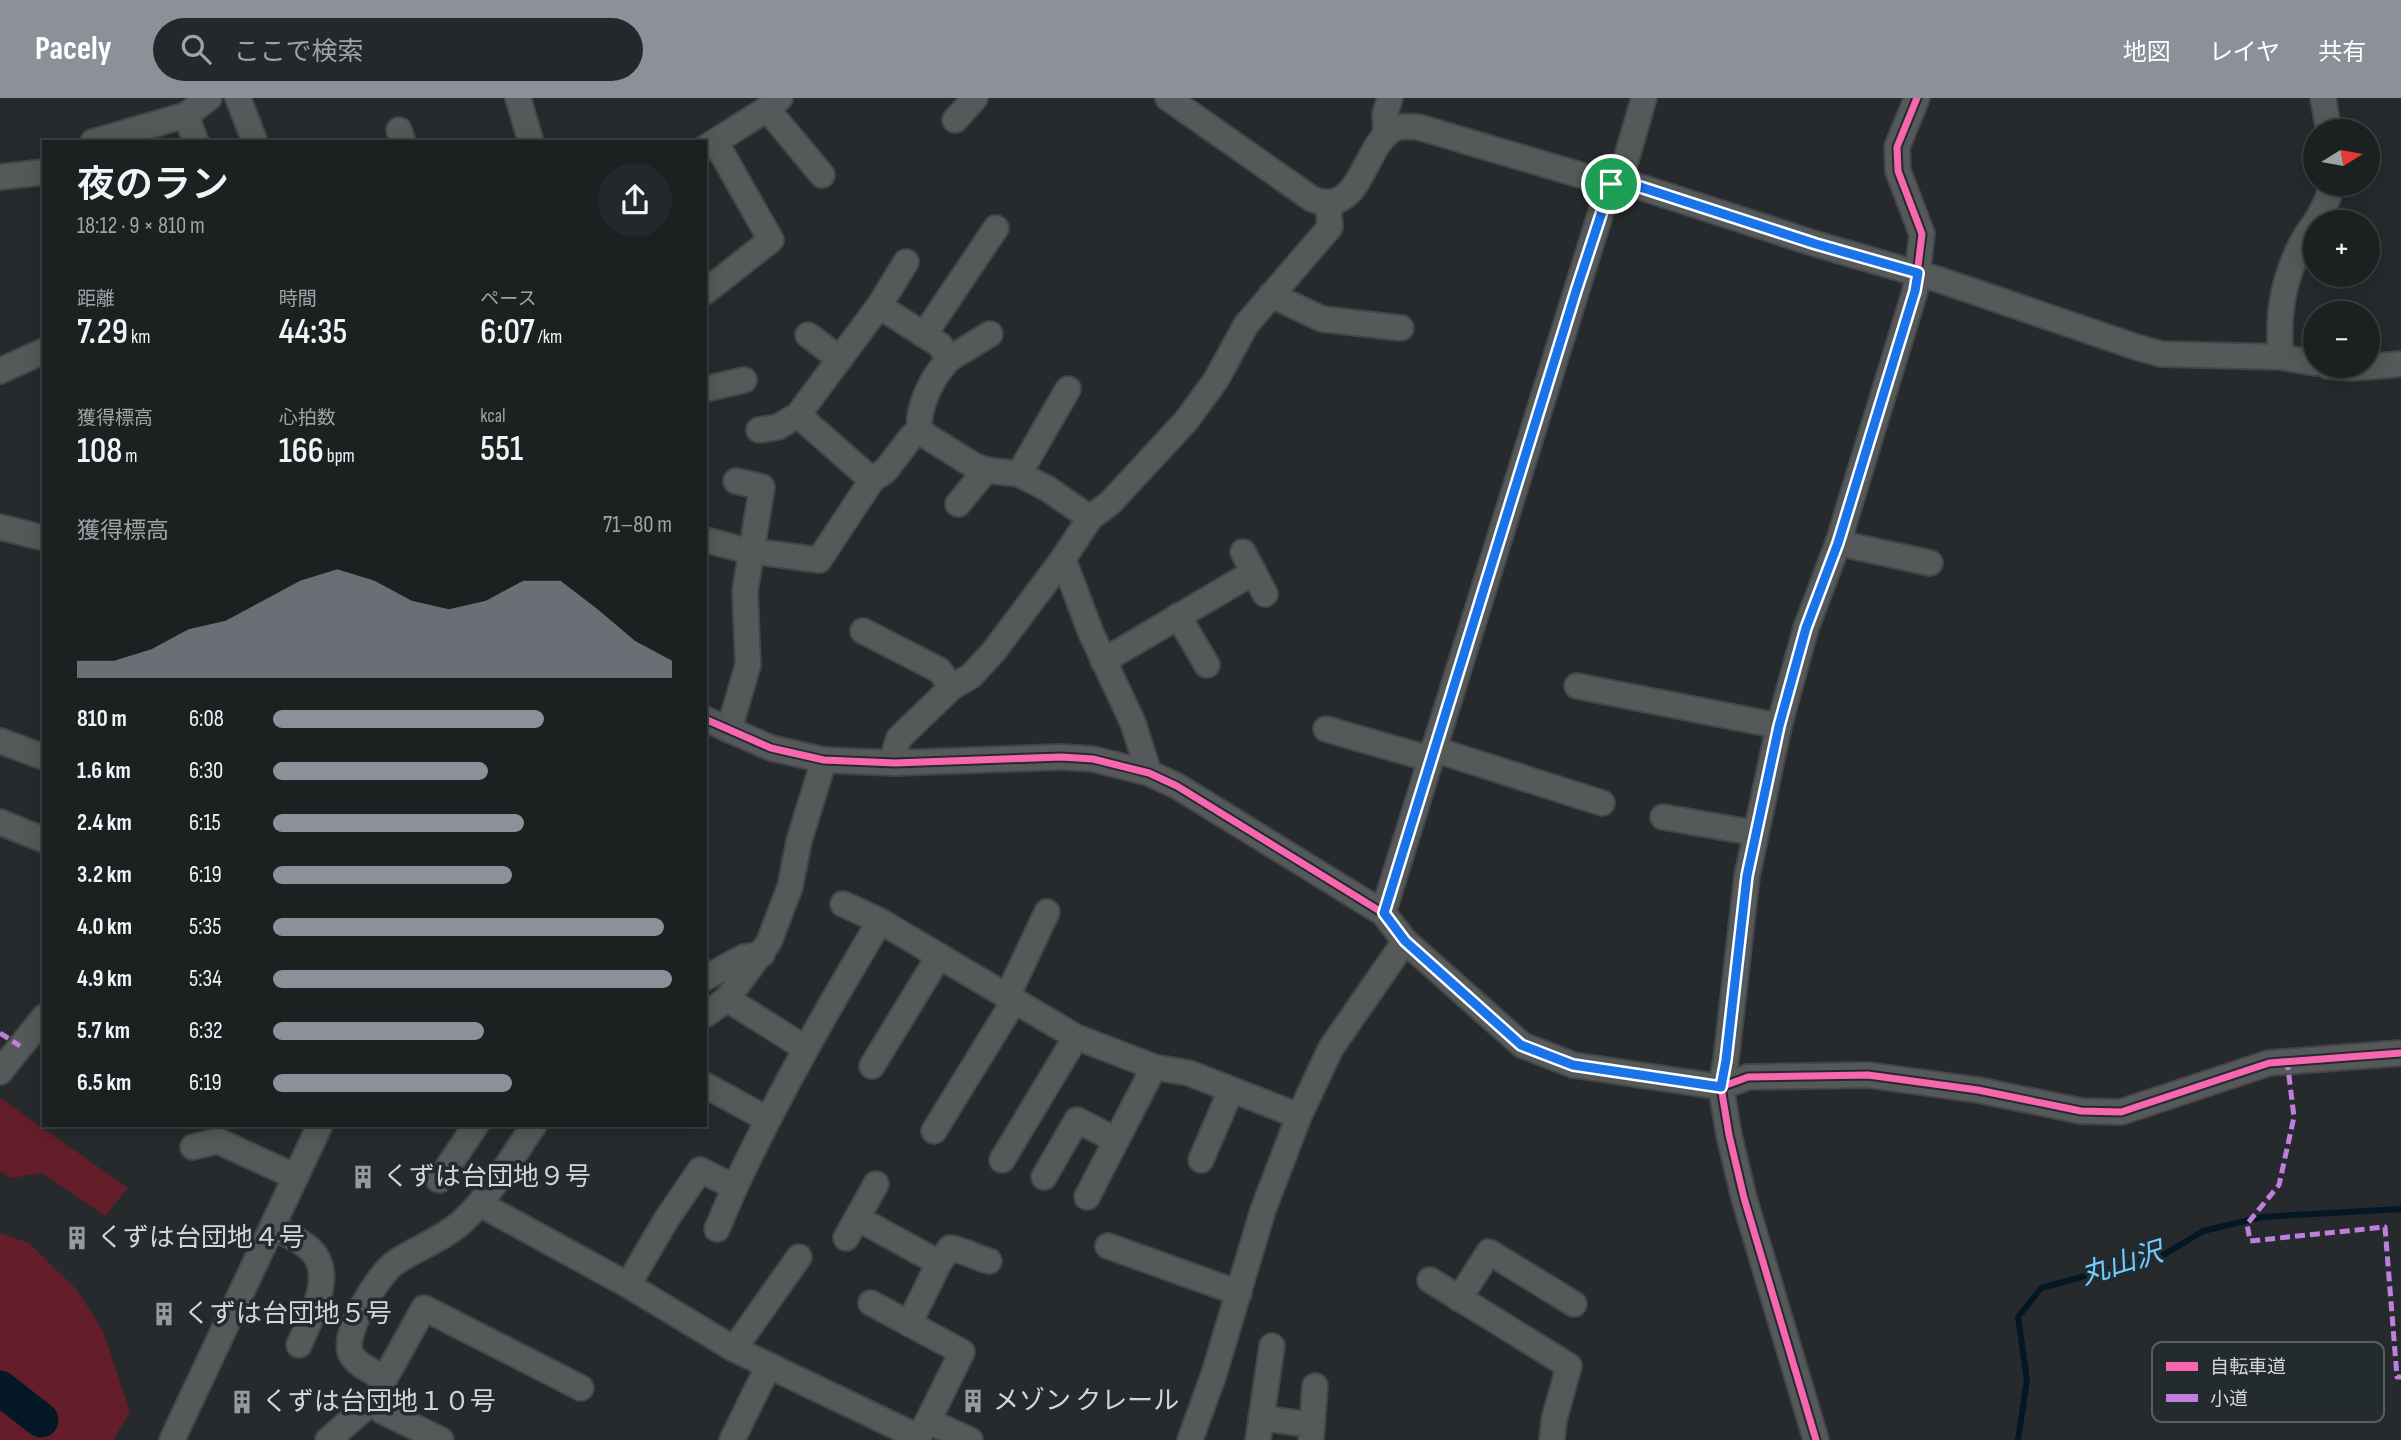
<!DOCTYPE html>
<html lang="ja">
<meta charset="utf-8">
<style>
body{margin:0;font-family:"Sofia Sans Condensed","Noto Sans JP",sans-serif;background:#25282a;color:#f1f3f6;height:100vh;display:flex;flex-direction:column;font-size:26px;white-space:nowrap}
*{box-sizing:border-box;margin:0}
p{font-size:23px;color:#a0a3a5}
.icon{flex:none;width:38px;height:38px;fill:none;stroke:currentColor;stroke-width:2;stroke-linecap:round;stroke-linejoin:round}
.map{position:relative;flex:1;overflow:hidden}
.sheet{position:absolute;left:42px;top:42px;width:665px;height:987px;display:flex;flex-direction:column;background:#1c2021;border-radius:0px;box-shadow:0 4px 18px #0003,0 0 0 2px #3a3e3f}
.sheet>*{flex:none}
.needle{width:46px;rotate:79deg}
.tools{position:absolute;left:2303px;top:21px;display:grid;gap:14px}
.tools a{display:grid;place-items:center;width:77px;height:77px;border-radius:50%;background:#1c2021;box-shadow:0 4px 18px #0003,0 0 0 2px #3a3e3f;font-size:35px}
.pin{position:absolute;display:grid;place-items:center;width:60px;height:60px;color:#fff;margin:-30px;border:4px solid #fff;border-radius:50%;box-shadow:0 2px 7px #0007}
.round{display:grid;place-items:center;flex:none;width:74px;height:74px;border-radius:37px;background:#25282a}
.head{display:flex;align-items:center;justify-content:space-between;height:119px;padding:0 35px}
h1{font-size:38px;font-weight:600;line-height:52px}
.figures{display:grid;grid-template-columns:repeat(3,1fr);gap:10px;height:119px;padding:7px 35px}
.figures div{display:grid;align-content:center}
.figures b{font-size:35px;font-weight:600}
.figures small{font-size:19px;font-weight:400}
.figures p{font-size:19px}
.chart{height:196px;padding:14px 35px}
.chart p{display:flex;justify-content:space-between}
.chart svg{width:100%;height:126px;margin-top:7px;fill:#8c9099;opacity:.7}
ul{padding:0 35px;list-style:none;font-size:23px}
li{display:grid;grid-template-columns:112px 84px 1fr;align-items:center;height:52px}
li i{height:18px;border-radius:9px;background:#8c9099}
header{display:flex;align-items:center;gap:42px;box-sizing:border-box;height:98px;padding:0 35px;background:#8c9099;color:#fff}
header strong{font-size:33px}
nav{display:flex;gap:38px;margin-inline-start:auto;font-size:24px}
.search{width:490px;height:63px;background:#25282a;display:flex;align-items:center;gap:18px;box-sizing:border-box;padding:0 24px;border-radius:38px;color:#a0a3a5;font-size:26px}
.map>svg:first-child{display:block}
.green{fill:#631e29}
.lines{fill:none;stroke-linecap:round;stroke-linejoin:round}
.stream{stroke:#031725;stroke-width:6}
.river{stroke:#031725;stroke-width:35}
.minor-casing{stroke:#424647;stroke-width:28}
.minor{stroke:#56595a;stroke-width:24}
.quiet{stroke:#c07fdc;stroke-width:5;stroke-dasharray:10 5;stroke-linecap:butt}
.cycleway-casing{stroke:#232b2f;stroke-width:11}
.cycleway{stroke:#f766af;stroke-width:7}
.route-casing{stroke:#fff;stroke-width:14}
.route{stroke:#1a73e8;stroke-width:9}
.labels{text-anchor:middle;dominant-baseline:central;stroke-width:7;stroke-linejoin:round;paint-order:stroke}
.poi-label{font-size:26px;fill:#d1d6d9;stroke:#232b2f;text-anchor:start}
.water-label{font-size:28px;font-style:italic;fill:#70cbfe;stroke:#232b2f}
.key{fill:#232b2f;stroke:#575e62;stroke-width:2}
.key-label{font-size:19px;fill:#d1d6d9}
</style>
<header>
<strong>Pacely</strong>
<div class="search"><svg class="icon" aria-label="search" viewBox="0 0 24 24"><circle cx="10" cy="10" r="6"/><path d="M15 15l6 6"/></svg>ここで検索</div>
<nav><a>地図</a><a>レイヤ</a><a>共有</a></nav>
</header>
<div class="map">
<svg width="2401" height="1342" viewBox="0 0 2401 1342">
<rect width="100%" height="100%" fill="#262a2c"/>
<g class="green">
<polygon points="0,1000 128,1090 105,1118 42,1075 11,1080 0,1073"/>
<polygon points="0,1135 29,1145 77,1192 103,1233 130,1314 113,1342 0,1342"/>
</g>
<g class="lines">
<polyline class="stream" points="2018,1342 2027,1282 2018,1219 2041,1190 2165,1156 2203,1133 2262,1119 2401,1111"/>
<polyline class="river" points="0,1290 41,1322"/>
<g class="minor-casing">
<g id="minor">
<polyline points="238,0 255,44"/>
<polyline points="518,0 531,44"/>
<path d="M1168,0L1312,101C1363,121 1363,43 1396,30C1403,27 1411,29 1418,29L1611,86H1631L1816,146L1940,182L2139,250L2161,256L2281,259L2315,265"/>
<polyline points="2323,0 2329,33"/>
<polyline points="767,11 822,77"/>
<polyline points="186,17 196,44"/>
<polyline points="955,22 975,0"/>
<polyline points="399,32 403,44"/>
<polyline points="1386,37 1385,16 1390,0"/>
<polyline points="93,44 186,17 209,0"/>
<polyline points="705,50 767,11 780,0"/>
<polyline points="0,79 44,74"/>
<polyline points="705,194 771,142 716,45"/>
<polyline points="1271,197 1322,221 1401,230"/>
<path d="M879,208L940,247L949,261C933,278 916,310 920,334"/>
<polyline points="808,237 840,261"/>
<polyline points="924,237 996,130"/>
<path d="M2281,259C2277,216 2283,181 2303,143C2309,132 2318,122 2323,111C2327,103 2330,94 2333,86"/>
<polyline points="949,261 990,236"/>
<polyline points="2328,268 2354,270 2401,266"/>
<polyline points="0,273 44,253"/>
<polyline points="705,291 744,282"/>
<polyline points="798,317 872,382"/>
<polyline points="759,332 778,329 798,317 879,208 906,164"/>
<polyline points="920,334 973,367 986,372 1019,376 1048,391 1090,420"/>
<polyline points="1019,376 1068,291"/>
<polyline points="958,406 986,372"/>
<polyline points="0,429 44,440"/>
<polyline points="706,442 744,452 819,462 872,382 886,372 912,338 920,334"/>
<polyline points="1838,445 1930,465"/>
<polyline points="1243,454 1265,496"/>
<polyline points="1063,461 1091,535 1133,625 1149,675"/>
<polyline points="1178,518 1207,567"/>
<polyline points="863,533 939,572 952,589"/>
<polyline points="1103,563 1254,474"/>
<polyline points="1577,588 1779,628"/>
<polyline points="705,621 771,650 824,662 895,665 1061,659 1093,661 1149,675 1177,688 1383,815 1405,843 1522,947 1573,967 1721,989 1748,979 1868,977 1978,992 2081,1013 2121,1014 2269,965 2401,955"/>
<polyline points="1326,631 1430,661"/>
<polyline points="729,632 748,567 745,493 762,389 736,383"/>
<polyline points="0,643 44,659"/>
<polyline points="1433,651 1602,705"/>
<polyline points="895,665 895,652 899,640 952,589 971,578 994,553 1063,461 1090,420 1110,405 1186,323 1216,282 1246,227 1330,129 1328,106"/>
<polyline points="1663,719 1755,735"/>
<polyline points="0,724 44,742"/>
<polyline points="843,806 880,823 1076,939 1154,969 1189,975 1299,1018"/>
<polyline points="1383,815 1605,101 1611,86 1624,69 1644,0"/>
<polyline points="705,880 744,859 762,856"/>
<polyline points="1007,899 1047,814"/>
<polyline points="727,901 805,950"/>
<polyline points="705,917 727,901 769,844 790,789 799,743 824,662"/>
<polyline points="872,968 939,858"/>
<polyline points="0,974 44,919"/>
<polyline points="705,987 767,1021"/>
<polyline points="934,1033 1014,903"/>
<polyline points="193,1049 218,1043 296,1079"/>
<polyline points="1002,1062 1076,939"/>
<polyline points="1201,1062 1231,992"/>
<polyline points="1044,1079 1077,1022 1116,1042"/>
<polyline points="439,1082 476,1027"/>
<polyline points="1087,1099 1154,969"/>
<polyline points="480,1106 628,1187 734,1251 918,1339"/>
<polyline points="857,1120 939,1165"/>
<path d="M273,1128C285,1135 300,1142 311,1152C336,1177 310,1221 299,1247"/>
<polyline points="717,1131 735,1089"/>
<polyline points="846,1140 876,1086"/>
<polyline points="1108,1148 1239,1195"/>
<polyline points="1430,1182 1569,1268 1554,1322 1552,1342"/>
<path d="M628,1187L666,1122L700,1072L735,1089C778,997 828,910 880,823"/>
<polyline points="1459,1201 1489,1154 1574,1206"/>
<polyline points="871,1205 962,1254 928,1323 916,1342"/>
<path d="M909,1226L939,1165L950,1150C964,1152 974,1159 989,1163"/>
<polyline points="734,1251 799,1159"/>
<path d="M385,1280C374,1274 357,1268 351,1256C341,1236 379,1175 396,1164C419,1149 445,1140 464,1122C492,1095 512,1059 534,1027"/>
<polyline points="377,1299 382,1313 441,1342"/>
<polyline points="1261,1320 1298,1325"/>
<polyline points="928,1323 970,1342"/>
<polyline points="172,1342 320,1027"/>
<polyline points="328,1342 377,1299 385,1280 424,1210 581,1290"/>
<polyline points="732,1342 769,1267"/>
<polyline points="1190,1342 1214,1276 1263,1112 1299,1018 1331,950 1405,843"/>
<polyline points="1258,1342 1272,1248"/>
<polyline points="1311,1342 1315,1288"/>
<polyline points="1816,1342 1744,1100 1729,1037 1721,989 1726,962 1747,778 1779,628 1806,530 1838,445 1915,193 1922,136 1898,73 1897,49 1917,0"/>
</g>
</g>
<use href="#minor" class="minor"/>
<g class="quiet">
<polyline points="0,935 20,948"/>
<polyline points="2287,962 2294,1019 2279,1087 2247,1126 2250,1143 2385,1129 2397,1279 2401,1279"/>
</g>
<g class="cycleway-casing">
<g id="cycleway">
<polyline points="705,621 771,650 824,662 895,665 1061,659 1093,661 1149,675 1177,688 1383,815 1405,843 1522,947 1573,967 1721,989 1748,979 1868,977 1978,992 2081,1013 2121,1014 2269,965 2401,955"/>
<polyline points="1816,1342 1744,1100 1729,1037 1721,989 1726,962 1747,778 1779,628 1806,530 1838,445 1915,193 1922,136 1898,73 1897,49 1917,0"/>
</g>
</g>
<use href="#cycleway" class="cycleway"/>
</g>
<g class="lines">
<g class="route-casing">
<polygon id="route" points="1611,86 1631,86 1816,146 1918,175 1915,193 1838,445 1806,530 1779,628 1747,778 1726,962 1721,989 1573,967 1521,947 1405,843 1384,815 1576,193"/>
</g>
<use href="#route" class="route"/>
</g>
<defs>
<g id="building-bare" transform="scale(1.89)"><path d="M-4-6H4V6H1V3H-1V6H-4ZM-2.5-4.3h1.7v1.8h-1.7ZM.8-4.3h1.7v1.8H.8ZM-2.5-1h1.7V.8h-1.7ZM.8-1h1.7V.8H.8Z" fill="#959a9c" stroke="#232b2f" stroke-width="2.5" paint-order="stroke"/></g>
</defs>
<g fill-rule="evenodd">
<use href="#building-bare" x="363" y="1079"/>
<use href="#building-bare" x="77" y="1140"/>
<use href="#building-bare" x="164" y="1216"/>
<use href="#building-bare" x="973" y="1303"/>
<use href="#building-bare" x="242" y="1304"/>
</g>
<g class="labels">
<g class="poi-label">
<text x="383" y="1079">くずは台団地９号</text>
<text x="97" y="1140">くずは台団地４号</text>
<text x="184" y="1216">くずは台団地５号</text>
<text x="993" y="1303">メゾン クレール</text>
<text x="262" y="1304">くずは台団地１０号</text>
</g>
<g class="water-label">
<text transform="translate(2122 1166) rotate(-17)">丸山沢</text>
</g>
</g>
<rect x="2152" y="1244" width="232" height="80" rx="10" class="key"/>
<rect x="2166" y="1264" width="32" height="9" fill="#f766af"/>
<rect x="2166" y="1296" width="32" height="8" fill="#c07fdc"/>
<g class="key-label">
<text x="2210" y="1275">自転車道</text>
<text x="2210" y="1307">小道</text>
</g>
</svg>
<div class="tools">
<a><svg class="needle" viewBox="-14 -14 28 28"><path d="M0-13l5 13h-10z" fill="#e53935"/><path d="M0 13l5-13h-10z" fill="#a0a3a5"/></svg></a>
<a>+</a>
<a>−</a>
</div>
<div class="pin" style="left:1611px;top:86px;background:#1e9e55"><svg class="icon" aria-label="arrive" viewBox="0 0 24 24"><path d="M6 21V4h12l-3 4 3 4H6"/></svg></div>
<section class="sheet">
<div class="head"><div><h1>夜のラン</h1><p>18:12 · 9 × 810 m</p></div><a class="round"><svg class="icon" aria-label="share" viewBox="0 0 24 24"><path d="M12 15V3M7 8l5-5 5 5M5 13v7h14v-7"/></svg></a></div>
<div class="figures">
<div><p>距離</p><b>7.29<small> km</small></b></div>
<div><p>時間</p><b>44:35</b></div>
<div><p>ペース</p><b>6:07<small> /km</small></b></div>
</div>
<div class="figures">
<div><p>獲得標高</p><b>108<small> m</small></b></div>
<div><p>心拍数</p><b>166<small> bpm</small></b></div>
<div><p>kcal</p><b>551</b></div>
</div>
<div class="chart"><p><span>獲得標高</span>71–80 m</p>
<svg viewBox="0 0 160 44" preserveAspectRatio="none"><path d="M0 44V38L10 38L20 34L30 27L40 24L50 17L60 10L70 6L80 10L90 17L100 20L110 17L120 10L130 10L140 20L150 31L160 38V44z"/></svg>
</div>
<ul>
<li><b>810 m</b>6:08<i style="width:68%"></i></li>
<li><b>1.6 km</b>6:30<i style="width:54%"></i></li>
<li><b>2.4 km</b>6:15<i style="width:63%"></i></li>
<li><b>3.2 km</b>6:19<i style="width:60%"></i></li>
<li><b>4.0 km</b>5:35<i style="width:98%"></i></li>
<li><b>4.9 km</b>5:34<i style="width:100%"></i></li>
<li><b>5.7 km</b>6:32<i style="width:53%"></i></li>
<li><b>6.5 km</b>6:19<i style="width:60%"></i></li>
</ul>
</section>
</div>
